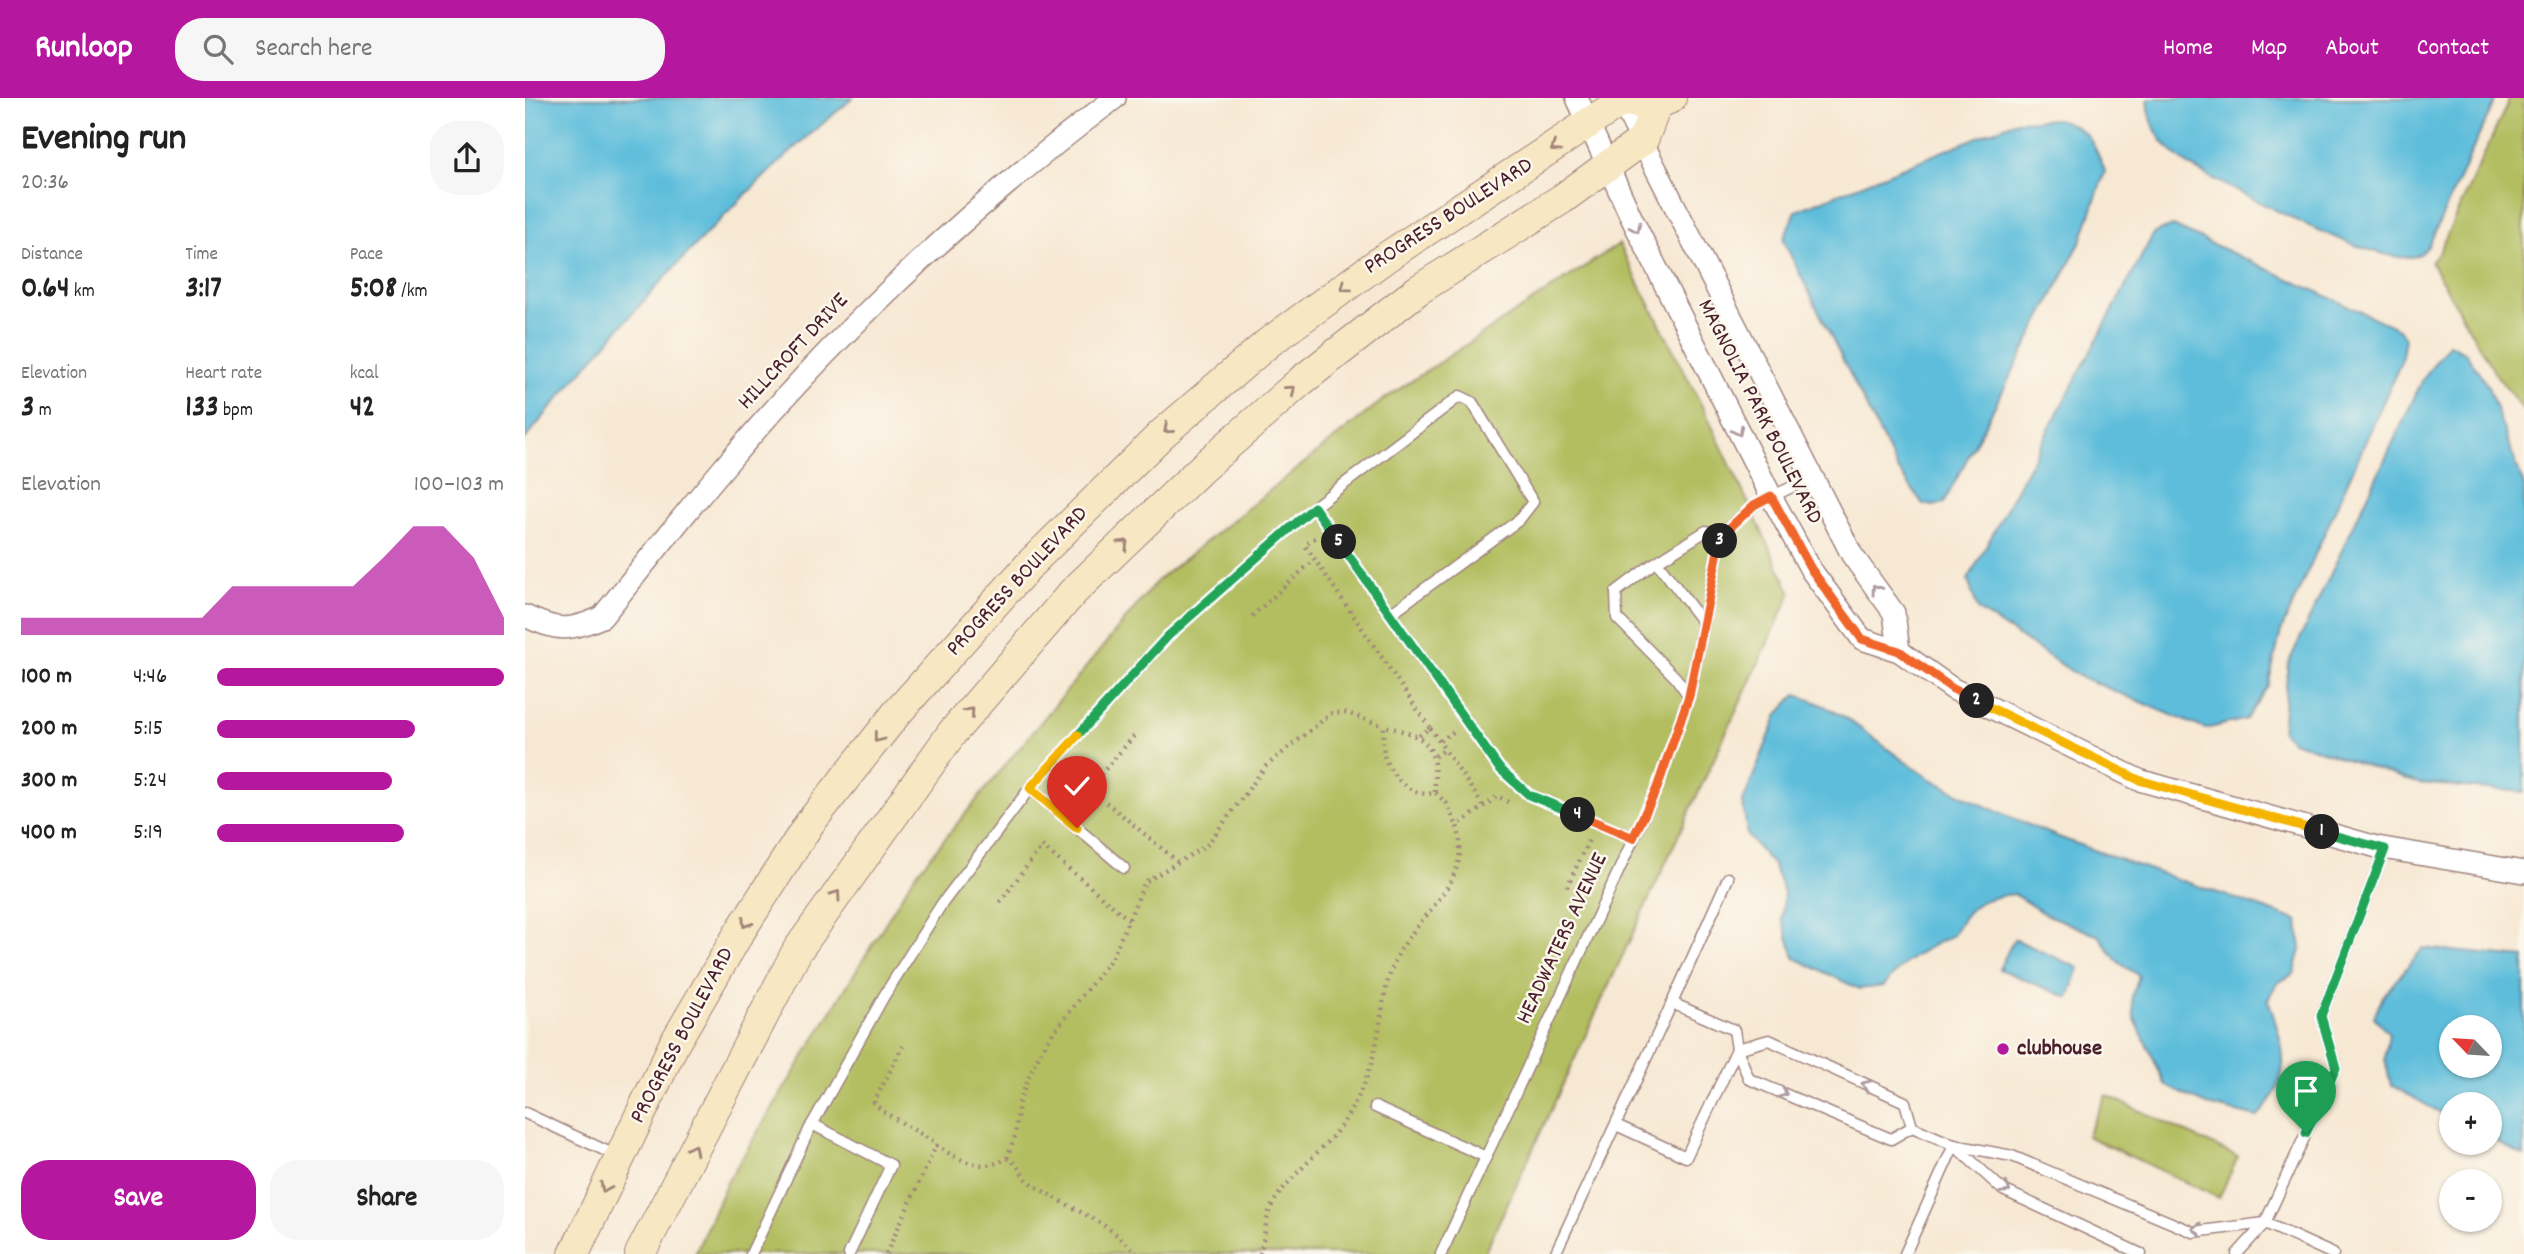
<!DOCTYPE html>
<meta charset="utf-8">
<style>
body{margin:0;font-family:Dekko,sans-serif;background:#f6f6f6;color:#222;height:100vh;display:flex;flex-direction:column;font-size:26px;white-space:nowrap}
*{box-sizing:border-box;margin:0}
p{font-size:23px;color:#767676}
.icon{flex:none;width:38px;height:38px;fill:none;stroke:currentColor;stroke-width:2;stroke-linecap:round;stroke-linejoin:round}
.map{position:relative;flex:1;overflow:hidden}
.side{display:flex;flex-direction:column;background:#fff;width:525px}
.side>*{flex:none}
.needle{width:46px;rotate:295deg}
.fabs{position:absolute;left:1914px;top:917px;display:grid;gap:14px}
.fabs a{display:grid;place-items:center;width:63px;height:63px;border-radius:50%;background:#fff;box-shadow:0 2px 5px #0004;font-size:35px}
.pin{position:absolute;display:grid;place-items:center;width:60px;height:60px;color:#fff;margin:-72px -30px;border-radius:50% 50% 50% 0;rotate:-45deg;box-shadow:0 0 7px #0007}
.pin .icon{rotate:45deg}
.km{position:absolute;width:35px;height:35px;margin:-18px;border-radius:50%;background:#222;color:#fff;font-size:19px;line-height:35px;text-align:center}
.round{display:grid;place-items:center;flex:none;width:74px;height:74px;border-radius:28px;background:#f6f6f6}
.overview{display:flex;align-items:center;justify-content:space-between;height:119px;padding:0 21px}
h1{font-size:38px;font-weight:700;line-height:52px}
.figures{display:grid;grid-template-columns:repeat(3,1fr);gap:10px;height:119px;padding:7px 21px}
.figures div{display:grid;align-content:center}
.figures b{font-size:30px;font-weight:700}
.figures small{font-size:19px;font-weight:400}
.figures p{font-size:19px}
.chart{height:196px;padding:14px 21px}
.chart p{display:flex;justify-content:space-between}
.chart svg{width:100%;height:126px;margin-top:7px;fill:#b5179e;opacity:.7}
.primary-button{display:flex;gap:14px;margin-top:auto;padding:14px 21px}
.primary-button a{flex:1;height:80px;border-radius:28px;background:#b5179e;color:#fff;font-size:28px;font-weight:700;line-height:80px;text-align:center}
.primary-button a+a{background:#f6f6f6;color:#222}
ul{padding:0 21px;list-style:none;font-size:23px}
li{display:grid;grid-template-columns:112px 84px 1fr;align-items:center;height:52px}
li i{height:18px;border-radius:9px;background:#b5179e}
header{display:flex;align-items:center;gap:42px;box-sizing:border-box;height:98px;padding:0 35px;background:#b5179e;color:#fff}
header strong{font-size:33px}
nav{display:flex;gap:38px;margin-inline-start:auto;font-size:24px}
.search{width:490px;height:63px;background:#f6f6f6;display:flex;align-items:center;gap:18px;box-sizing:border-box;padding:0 24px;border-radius:28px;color:#767676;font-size:26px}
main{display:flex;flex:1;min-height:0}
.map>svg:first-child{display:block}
.green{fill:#b2be60;stroke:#7e6e46;stroke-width:2}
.water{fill:#5dbddb;stroke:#546e83;stroke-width:2;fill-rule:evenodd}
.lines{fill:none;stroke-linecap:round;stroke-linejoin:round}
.service-casing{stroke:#a0847f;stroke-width:13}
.minor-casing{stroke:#a0847f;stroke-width:24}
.secondary-casing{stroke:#a0847f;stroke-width:32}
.path{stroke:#a0847f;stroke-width:4.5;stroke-dasharray:2 5;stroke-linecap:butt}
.service{stroke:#fff;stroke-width:10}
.minor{stroke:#fff;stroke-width:21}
.secondary{stroke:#f8e7c3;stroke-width:30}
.oneway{stroke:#a18377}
.oneway2{stroke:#ae9aa0}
.split-1-casing{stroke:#fff;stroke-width:14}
.split-2-casing{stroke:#fff;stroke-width:14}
.split-3-casing{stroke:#fff;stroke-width:14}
.split-4-casing{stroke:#fff;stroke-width:14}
.split-5-casing{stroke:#fff;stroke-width:14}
.split-6-casing{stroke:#fff;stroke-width:14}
.split-7-casing{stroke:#fff;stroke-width:14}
.split-1{stroke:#22a559;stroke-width:9}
.split-2{stroke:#f5b400;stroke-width:9}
.split-3{stroke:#f0652b;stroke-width:9}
.split-4{stroke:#f0652b;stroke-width:9}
.split-5{stroke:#22a559;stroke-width:9}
.split-6{stroke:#22a559;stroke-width:9}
.split-7{stroke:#f5b400;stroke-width:9}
.poi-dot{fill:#b5179e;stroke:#fbf7ec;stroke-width:2.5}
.labels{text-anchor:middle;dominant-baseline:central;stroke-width:5;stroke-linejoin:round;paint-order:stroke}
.street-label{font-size:23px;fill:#4a1f2b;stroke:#fbf7ec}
.poi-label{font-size:23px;font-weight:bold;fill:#4a1f2b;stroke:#fbf7ec;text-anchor:start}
</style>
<header>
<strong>Runloop</strong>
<div class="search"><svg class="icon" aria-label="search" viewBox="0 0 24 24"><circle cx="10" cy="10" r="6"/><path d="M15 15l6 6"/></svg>Search here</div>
<nav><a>Home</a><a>Map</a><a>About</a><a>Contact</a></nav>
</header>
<main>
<section class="side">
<div class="overview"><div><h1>Evening run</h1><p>20:36</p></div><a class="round"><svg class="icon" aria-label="share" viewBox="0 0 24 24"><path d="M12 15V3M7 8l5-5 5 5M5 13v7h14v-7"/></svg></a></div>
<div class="figures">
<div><p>Distance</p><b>0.64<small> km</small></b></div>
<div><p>Time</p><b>3:17</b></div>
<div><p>Pace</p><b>5:08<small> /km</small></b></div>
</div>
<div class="figures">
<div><p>Elevation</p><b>3<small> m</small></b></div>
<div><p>Heart rate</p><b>133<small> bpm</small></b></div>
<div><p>kcal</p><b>42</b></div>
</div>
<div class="chart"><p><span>Elevation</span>100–103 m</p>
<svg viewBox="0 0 160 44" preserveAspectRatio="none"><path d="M0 44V38L10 38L20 38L30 38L40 38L50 38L60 38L70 27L80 27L90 27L100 27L110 27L120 17L130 6L140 6L150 17L160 38V44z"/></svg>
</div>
<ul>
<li><b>100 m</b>4:46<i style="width:100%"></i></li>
<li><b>200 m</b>5:15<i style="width:69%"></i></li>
<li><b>300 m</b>5:24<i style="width:61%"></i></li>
<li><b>400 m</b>5:19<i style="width:65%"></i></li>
</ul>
<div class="primary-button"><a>Save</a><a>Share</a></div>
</section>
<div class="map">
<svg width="1999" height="1156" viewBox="0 0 1999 1156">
<rect width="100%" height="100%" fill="#fbf7ec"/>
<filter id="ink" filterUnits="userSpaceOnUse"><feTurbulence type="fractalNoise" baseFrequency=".0143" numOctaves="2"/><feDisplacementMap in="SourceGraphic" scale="14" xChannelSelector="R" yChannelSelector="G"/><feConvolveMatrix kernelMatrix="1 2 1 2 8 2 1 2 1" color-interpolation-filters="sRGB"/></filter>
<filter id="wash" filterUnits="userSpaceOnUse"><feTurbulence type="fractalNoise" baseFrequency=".00686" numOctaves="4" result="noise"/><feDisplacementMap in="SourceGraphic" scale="28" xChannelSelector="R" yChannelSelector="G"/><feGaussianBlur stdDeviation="1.57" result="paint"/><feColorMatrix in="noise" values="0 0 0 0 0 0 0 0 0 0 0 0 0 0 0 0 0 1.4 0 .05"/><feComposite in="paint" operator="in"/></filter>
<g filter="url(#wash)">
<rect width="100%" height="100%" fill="#f7e8d3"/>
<g class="green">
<polygon points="1985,0 1999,0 1999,313 1969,274 1906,164 1915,152"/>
<polygon points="1094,146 1183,320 1266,495 959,1156 170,1156 201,1086 389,778 632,483 859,301"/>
<polygon points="1581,997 1713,1059 1694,1100 1562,1038"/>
</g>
<g class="water">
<path d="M0,0H328C206,100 101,219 0,341Z"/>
<path d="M1623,0H1971L1904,147C1899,153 1895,158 1887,159C1844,165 1711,92 1668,70C1641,53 1624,33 1623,0Z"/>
<path d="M1532,21C1564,30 1568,44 1580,73L1556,143L1419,405L1409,408L1398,406L1372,370L1258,142L1271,113L1492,23Z"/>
<polygon points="1648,128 1874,231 1880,240 1876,264 1756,533 1743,588 1721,621 1680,631 1554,578 1453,512 1443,482 1629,135"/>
<polygon points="1924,246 1941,255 1963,289 1999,388 1999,694 1892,685 1768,643 1757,634 1763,566 1898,281"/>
<path d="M1271,597C1323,611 1363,657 1410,683C1524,745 1652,778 1773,823L1776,852L1769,876L1752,885L1743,901C1759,951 1771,978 1732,1019L1682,1007L1641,988L1609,919L1607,898L1614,878L1592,863L1574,838L1518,815L1489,796C1455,800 1443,807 1428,837C1399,851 1379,862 1359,888L1334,891L1270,860L1257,821L1259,794L1248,767L1222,737L1218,704L1253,616Z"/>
<polygon points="1489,841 1554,870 1544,900 1474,871"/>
<path d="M1898,850L1999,860V1058L1965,1040V1006H1927V1021L1866,987L1860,961L1864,935L1849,919L1858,898ZM1927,929H1965V968H1927Z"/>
</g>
</g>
<g filter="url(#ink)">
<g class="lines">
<g class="service-casing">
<g id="service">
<polyline points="789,409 974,670 1004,697 1108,740"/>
<polyline points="1132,464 1179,526"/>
<polyline points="1164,598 1151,580 1092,520 1091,494 1125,468 1181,433 1196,437"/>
<polyline points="505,690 599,770"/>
<polyline points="1147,905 1203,780"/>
<polyline points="850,1009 961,1059"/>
<polyline points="0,1015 92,1058"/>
<polyline points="287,1026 366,1067 324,1156"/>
<polyline points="1091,1027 1161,1059 1212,951 1244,942 1380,1004 1387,1029 1429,1047 1487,1058 1668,1134 1740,1125 1808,1156"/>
<polyline points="1429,1047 1478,1092 1616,1156"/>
<polyline points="226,1156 284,1032 359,898 416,807 505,690 643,538 789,409 935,298 947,304 1008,404 994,422 865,516"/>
<polyline points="916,1156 1132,690 1164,598 1196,437 1229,407 1288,379"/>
<polyline points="1030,1156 1147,905 1209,932 1212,951 1224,981 1366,1041 1387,1029"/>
<polyline points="1380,1156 1429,1047"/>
<polyline points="1712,1156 1740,1125 1811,970 1796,918 1860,751"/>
</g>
</g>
<g class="minor-casing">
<g id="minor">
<polyline points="1052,0 1107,121 1246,398 1286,472 1337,541 1374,553 1428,591 1614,682 1852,749 1999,774"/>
<polyline points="1095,0 1327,457 1369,515 1374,553"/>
<path d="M0,518C33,533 43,534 77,519C156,420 236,320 326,230C408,147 497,70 590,0"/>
</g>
</g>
<g class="secondary-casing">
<g id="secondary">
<polyline points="49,1156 149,946 214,835 284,726 371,616 506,465 637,336 743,245 860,160 1097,3 1132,6 1146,0"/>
<polyline points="115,1156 272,853 427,635 548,494 677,370 776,283 893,192 1037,101 1118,42 1132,6"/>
</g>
</g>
<g class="path">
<polyline points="790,440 780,447 905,630 894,638"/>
<polyline points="727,518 789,462"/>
<polyline points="905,630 920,652"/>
<polyline points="609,638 564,690 652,763"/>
<polyline points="915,643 928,634"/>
<polyline points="910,658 920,652 959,709"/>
<path d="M910,694C910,646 907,640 859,628C858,640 857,652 861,663C868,680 890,702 910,694L922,706L932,728"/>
<polyline points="1042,789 1064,742"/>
<polyline points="475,804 517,748 604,822"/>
<path d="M411,1047C432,1061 457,1076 482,1060C493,1065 496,1078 505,1084C538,1109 585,1122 611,1156"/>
<polyline points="482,1060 490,1038 494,1004 510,965 524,940 587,860 620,784 682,747 741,668 807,615 819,614 859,628"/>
<polyline points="361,1156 412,1046 356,1012 349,1004 378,948"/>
<path d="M735,1156C739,1142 740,1127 744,1114C755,1083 806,1049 824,1015C833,1000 841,983 846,966C858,929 855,888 875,853C899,812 948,781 932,728L973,698L983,704"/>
</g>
<use href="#service" class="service"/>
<use href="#minor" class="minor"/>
<use href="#secondary" class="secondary"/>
</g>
<defs><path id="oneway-chevron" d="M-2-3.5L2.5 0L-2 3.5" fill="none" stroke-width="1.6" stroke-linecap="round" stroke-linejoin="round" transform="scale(1.75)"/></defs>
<g class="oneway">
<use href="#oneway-chevron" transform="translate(1030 50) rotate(146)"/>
<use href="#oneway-chevron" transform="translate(820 189) rotate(144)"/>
<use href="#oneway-chevron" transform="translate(766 292) rotate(-41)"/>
<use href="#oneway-chevron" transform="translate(643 331) rotate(139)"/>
<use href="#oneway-chevron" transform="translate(599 446) rotate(-44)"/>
<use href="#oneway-chevron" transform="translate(445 614) rotate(-49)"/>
<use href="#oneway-chevron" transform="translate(353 640) rotate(128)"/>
<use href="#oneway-chevron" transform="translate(311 797) rotate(-55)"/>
<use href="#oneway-chevron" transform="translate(221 825) rotate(123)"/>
<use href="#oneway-chevron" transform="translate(168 1051) rotate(-63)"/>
<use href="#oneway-chevron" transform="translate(80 1090) rotate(115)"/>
</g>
<g class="oneway2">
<use href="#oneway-chevron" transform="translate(1111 130) rotate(64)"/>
<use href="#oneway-chevron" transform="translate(1213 333) rotate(63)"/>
<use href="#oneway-chevron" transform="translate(1351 491) rotate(-125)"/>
<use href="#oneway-chevron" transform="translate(1341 987) rotate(-156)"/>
<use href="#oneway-chevron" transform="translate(1258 995) rotate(23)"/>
<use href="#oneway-chevron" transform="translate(1481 1091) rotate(32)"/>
<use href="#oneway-chevron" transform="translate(1672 1131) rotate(-178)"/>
</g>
</g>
<g class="lines" filter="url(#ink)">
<g class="split-1-casing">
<polyline id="split-1" points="1781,1035 1811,970 1796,918 1860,751 1797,734"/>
</g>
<g class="split-2-casing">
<polyline id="split-2" points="1452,603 1614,682 1797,734"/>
</g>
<g class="split-3-casing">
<polyline id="split-3" points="1195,443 1196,438 1229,407 1246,398 1286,471 1337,541 1374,553 1428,591 1452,603"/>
</g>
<g class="split-4-casing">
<polyline id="split-4" points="1053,717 1108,740 1132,690 1164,598 1195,443"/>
</g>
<g class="split-5-casing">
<polyline id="split-5" points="814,444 974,670 1004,697 1053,717"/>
</g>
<g class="split-6-casing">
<polyline id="split-6" points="553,637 643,538 789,409 814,444"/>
</g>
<g class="split-7-casing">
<polyline id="split-7" points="552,730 505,690 553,637"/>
</g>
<use href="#split-1" class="split-1"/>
<use href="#split-2" class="split-2"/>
<use href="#split-3" class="split-3"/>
<use href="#split-4" class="split-4"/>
<use href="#split-5" class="split-5"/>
<use href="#split-6" class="split-6"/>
<use href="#split-7" class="split-7"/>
</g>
<circle class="poi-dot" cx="1478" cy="951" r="7"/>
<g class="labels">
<g class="street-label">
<text transform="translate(924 119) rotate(-33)">PROGRESS BOULEVARD</text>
<text transform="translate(269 254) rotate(-47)">HILLCROFT DRIVE</text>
<text transform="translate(1234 314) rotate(63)">MAGNOLIA PARK BOULEVARD</text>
<text transform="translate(493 484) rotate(-47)">PROGRESS BOULEVARD</text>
<text transform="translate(1038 841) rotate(-65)">HEADWATERS AVENUE</text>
<text transform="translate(158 938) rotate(-62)">PROGRESS BOULEVARD</text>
</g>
<g class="poi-label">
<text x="1492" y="951">clubhouse</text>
</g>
</g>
</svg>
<div class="fabs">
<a><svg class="needle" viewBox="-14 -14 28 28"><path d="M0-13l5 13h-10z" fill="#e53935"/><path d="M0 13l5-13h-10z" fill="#767676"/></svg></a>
<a>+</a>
<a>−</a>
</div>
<div class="pin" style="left:1781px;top:1035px;background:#1e9e55"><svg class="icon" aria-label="arrive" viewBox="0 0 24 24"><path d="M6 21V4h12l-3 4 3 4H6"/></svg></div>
<div class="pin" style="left:552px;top:730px;background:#d93025"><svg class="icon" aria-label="check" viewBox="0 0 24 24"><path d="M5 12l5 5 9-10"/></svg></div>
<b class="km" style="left:1797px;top:734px">1</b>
<b class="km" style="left:1452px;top:603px">2</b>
<b class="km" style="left:1195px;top:443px">3</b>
<b class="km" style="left:1053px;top:717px">4</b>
<b class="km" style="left:814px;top:444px">5</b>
</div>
</main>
